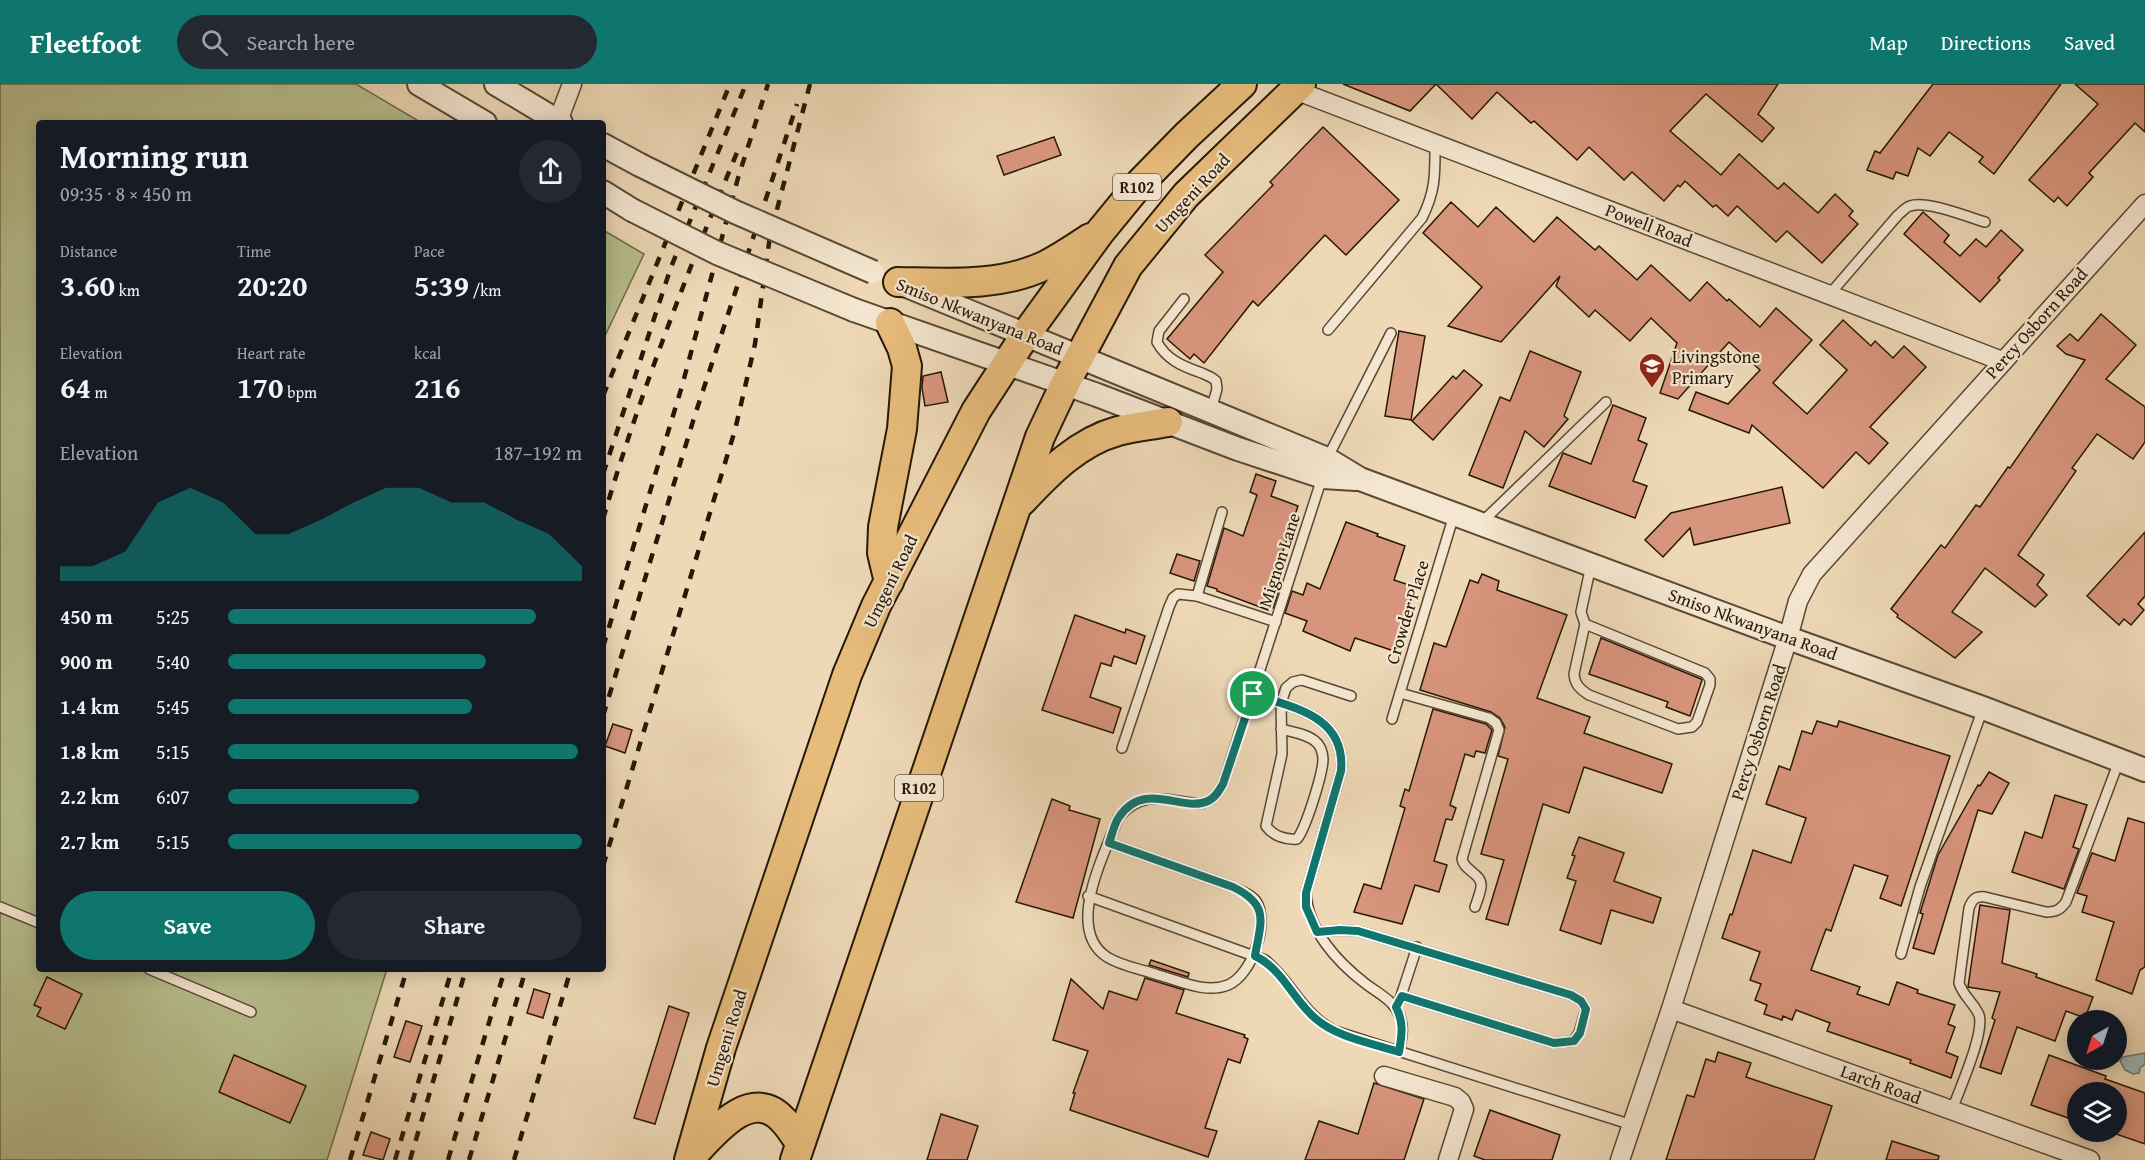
<!DOCTYPE html>
<meta charset="utf-8">
<style>
body{margin:0;font-family:"Gentium Book Plus",serif;background:#242831;color:#f1f3f6;height:100vh;display:flex;flex-direction:column;font-size:22px;white-space:nowrap}
*{box-sizing:border-box;margin:0}
p{font-size:20px;color:#9ea1a6}
.icon{flex:none;width:33px;height:33px;fill:none;stroke:currentColor;stroke-width:2;stroke-linecap:round;stroke-linejoin:round}
.map{position:relative;flex:1;overflow:hidden}
.sheet{position:absolute;left:36px;top:36px;width:570px;height:852px;display:flex;flex-direction:column;background:#171b24;border-radius:6px;box-shadow:0 3px 15px #0003}
.sheet>*{flex:none}
.needle{width:39px;rotate:219deg}
.fabs{position:absolute;left:2067px;top:926px;display:grid;gap:12px}
.fabs a{display:grid;place-items:center;width:60px;height:60px;border-radius:50%;background:#171b24;box-shadow:0 3px 15px #0003;font-size:30px}
.pin{position:absolute;display:grid;place-items:center;width:51px;height:51px;color:#fff;margin:-26px;border:3px solid #fff;border-radius:50%;box-shadow:0 2px 6px #0007}
.round{display:grid;place-items:center;flex:none;width:63px;height:63px;border-radius:32px;background:#242831}
.headline{display:flex;align-items:center;justify-content:space-between;height:102px;padding:0 24px}
h1{font-size:33px;font-weight:800;line-height:45px}
.stats{display:grid;grid-template-columns:repeat(3,1fr);gap:9px;height:102px;padding:6px 24px}
.stats div{display:grid;align-content:center}
.stats b{font-size:30px;font-weight:800}
.stats small{font-size:16px;font-weight:400}
.stats p{font-size:16px}
.chart{height:168px;padding:12px 24px}
.chart p{display:flex;justify-content:space-between}
.chart svg{width:100%;height:108px;margin-top:6px;fill:#0f766e;opacity:.7}
.button{display:flex;gap:12px;margin-top:auto;padding:12px 24px}
.button a{flex:1;height:69px;border-radius:36px;background:#0f766e;color:#fff;font-size:24px;font-weight:800;line-height:69px;text-align:center}
.button a+a{background:#242831;color:#f1f3f6}
ul{padding:0 24px;list-style:none;font-size:20px}
li{display:grid;grid-template-columns:96px 72px 1fr;align-items:center;height:45px}
li i{height:15px;border-radius:8px;background:#0f766e}
header{display:flex;align-items:center;gap:36px;box-sizing:border-box;height:84px;padding:0 30px;background:#0f766e;color:#fff}
header strong{font-size:28px}
nav{display:flex;gap:33px;margin-inline-start:auto;font-size:21px}
.search{width:420px;height:54px;background:#242831;display:flex;align-items:center;gap:15px;box-sizing:border-box;padding:0 21px;border-radius:33px;color:#9ea1a6;font-size:22px}
.map>svg:first-child{display:block}
.green{fill:#b8bf8f;stroke:#6f6c4a;stroke-width:1.5}
.water{fill:#9cb8b6;stroke:#6d7870;stroke-width:1.5}
.building{fill:#d8957d;stroke:#261806;stroke-width:1.5}
.lines{fill:none;stroke-linecap:round;stroke-linejoin:round}
.service-casing{stroke:#584832;stroke-width:12}
.minor-casing{stroke:#584832;stroke-width:21}
.tertiary-casing{stroke:#584832;stroke-width:26}
.primary-casing{stroke:#261806;stroke-width:32}
.service{stroke:#f4e6d0;stroke-width:9}
.minor{stroke:#f4e6d0;stroke-width:18}
.tertiary{stroke:#f4e6d0;stroke-width:22}
.primary{stroke:#e7bc7b;stroke-width:28}
.rail{stroke:#261806;stroke-width:4.5;stroke-dasharray:10 10;stroke-linecap:butt}
.tertiary-bridge-casing{stroke:#584832;stroke-width:26;stroke-linecap:butt}
.tertiary-bridge{stroke:#f4e6d0;stroke-width:22}
.route-casing{stroke:#fff;stroke-width:12}
.route{stroke:#0f766e;stroke-width:8}
.labels{text-anchor:middle;dominant-baseline:central;stroke-width:4.5;stroke-linejoin:round;paint-order:stroke}
.shield{fill:#f4e6d0;stroke:#645643;stroke-width:1.5}
.shield-label{font-size:16px;font-weight:bold;fill:#261806}
.street-label{font-size:18px;fill:#261806;stroke:#f4e6d0}
.poi-label{font-size:18px;fill:#261806;stroke:#f4e6d0;text-anchor:start}
</style>
<header>
<strong>Fleetfoot</strong>
<div class="search"><svg class="icon" aria-label="search" viewBox="0 0 24 24"><circle cx="10" cy="10" r="6"/><path d="M15 15l6 6"/></svg>Search here</div>
<nav><a>Map</a><a>Directions</a><a>Saved</a></nav>
</header>
<div class="map">
<svg width="2145" height="1076" viewBox="0 0 2145 1076">
<rect width="100%" height="100%" fill="#eed8b6"/>
<filter id="stains"><feTurbulence type="fractalNoise" baseFrequency=".00333" numOctaves="4"/><feColorMatrix values="0 0 0 0 .2 0 0 0 0 .09 0 0 0 0 .02 0 0 0 .5 -.17"/></filter>
<radialGradient id="worn" r=".72"><stop offset=".6" stop-color="#630" stop-opacity="0"/><stop offset="1" stop-color="#630" stop-opacity=".3"/></radialGradient>
<g class="green">
<polygon points="0,0 356,0 422,39 39,39 39,885 387,885 327,1076 0,1076"/>
<polygon points="603,146 644,170 603,256"/>
</g>
<polygon class="water" points="2145,969 2145,980 2140,984 2139,989 2133,990 2125,986 2120,977 2123,973"/>
<g class="building">
<polygon points="1343,0 1778,0 1758,30 1774,44 1762,58 1706,10 1670,47 1721,91 1739,70 1778,105 1784,99 1818,129 1835,110 1853,127 1849,132 1858,140 1822,179 1787,147 1776,158 1737,122 1728,132 1716,121 1713,123 1685,97 1680,103 1678,101 1664,117 1632,88 1624,96 1589,63 1577,76 1534,37 1531,39 1497,8 1472,35 1436,0 1410,27"/>
<polygon points="1933,0 2061,0 1994,90 1979,78 1983,73 1949,48 1930,72 1918,64 1908,92 1896,88 1893,95 1867,86 1875,67 1880,69"/>
<polygon points="2075,0 2145,0 2145,48 2135,39 2089,89 2093,93 2067,122 2058,113 2054,118 2029,96 2098,20"/>
<polygon points="1323,43 1399,116 1346,171 1325,151 1258,222 1253,217 1204,279 1194,270 1190,275 1167,255 1223,188 1205,171 1273,101 1270,98"/>
<polygon points="1054,53 1061,71 1004,91 997,72"/>
<polygon points="1451,118 1478,143 1496,123 1534,158 1557,133 1595,166 1599,162 1637,196 1651,181 1690,217 1707,198 1727,217 1729,215 1760,243 1776,224 1812,256 1773,299 1807,330 1847,286 1820,261 1843,236 1871,262 1875,257 1893,274 1904,262 1926,283 1870,343 1888,359 1869,380 1856,368 1823,404 1752,341 1749,349 1689,326 1696,308 1728,320 1760,286 1729,258 1678,315 1660,309 1677,259 1651,234 1630,257 1595,226 1589,233 1556,202 1560,192 1501,258 1448,242 1482,203 1423,149"/>
<polygon points="1923,128 1949,151 1944,158 1960,172 1976,155 1986,163 2001,146 2023,166 1998,194 2000,196 1980,218 1904,150"/>
<polygon points="2101,230 2136,261 2106,295 2145,323 2145,358 2133,375 2097,350 2072,384 2076,387 2018,471 2044,491 2037,501 2047,511 2035,523 1985,484 1952,528 1982,548 1955,574 1897,533 1898,531 1891,525 1941,461 1945,464 1976,421 1980,423 2008,383 2010,384 2085,276 2066,270 2057,262 2070,250 2078,257"/>
<polygon points="1399,247 1425,252 1411,336 1385,332"/>
<polygon points="1530,267 1581,288 1564,332 1568,335 1544,363 1525,347 1503,404 1469,391 1500,313 1510,317"/>
<polygon points="1464,286 1482,301 1433,356 1412,337 1453,292 1456,295"/>
<polygon points="941,288 948,318 925,322 922,304 923,292"/>
<polygon points="1613,321 1646,334 1638,356 1647,360 1633,397 1647,402 1635,434 1549,402 1563,369 1591,380"/>
<polygon points="1256,390 1276,397 1271,412 1298,422 1272,500 1280,503 1273,524 1269,523 1268,526 1217,507 1217,505 1207,502 1224,444 1243,452 1257,411 1250,408"/>
<polygon points="1782,403 1790,439 1694,461 1690,444 1663,473 1645,456 1671,429"/>
<polygon points="1346,438 1378,450 1377,452 1405,462 1394,496 1415,503 1404,537 1407,538 1397,568 1355,554 1350,567 1303,547 1307,537 1285,529 1292,507 1303,511 1307,499 1320,505"/>
<polygon points="2145,448 2145,512 2138,520 2144,526 2131,541 2124,535 2119,541 2087,512"/>
<polygon points="1177,470 1200,477 1194,497 1170,489"/>
<polygon points="1482,490 1499,497 1497,506 1567,531 1537,614 1590,633 1584,649 1672,680 1662,709 1584,683 1569,729 1543,720 1508,841 1486,835 1504,776 1481,770 1508,675 1498,672 1505,643 1500,634 1491,628 1420,606 1434,559 1446,563 1470,496 1478,499"/>
<polygon points="1075,531 1125,549 1126,545 1145,552 1136,580 1114,572 1111,582 1101,579 1090,613 1121,624 1113,649 1042,626"/>
<polygon points="1601,554 1701,595 1702,596 1690,632 1666,623 1668,618 1589,590"/>
<polygon points="1433,625 1486,640 1492,646 1485,669 1476,667 1474,673 1465,670 1450,721 1456,724 1452,736 1446,735 1434,777 1447,781 1439,808 1415,801 1402,840 1354,828 1364,800 1381,805 1405,724 1400,722 1405,705 1409,707"/>
<polygon points="1817,637 1837,643 1839,637 1950,672 1901,822 1880,814 1888,792 1854,781 1831,847 1826,845 1811,886 1860,903 1857,910 1889,921 1897,898 1918,906 1917,909 1955,921 1948,940 1955,943 1946,968 1958,973 1951,994 1910,979 1911,976 1827,947 1830,939 1796,926 1792,936 1783,932 1782,936 1764,930 1767,921 1755,916 1761,900 1750,896 1760,868 1722,854 1730,830 1732,831 1753,766 1791,779 1806,734 1766,720 1779,682 1790,686 1802,647 1812,650"/>
<polygon points="613,640 632,646 625,669 605,662"/>
<polygon points="1989,688 2009,699 1992,730 1978,726 1934,870 1913,864 1923,830 1920,829 1938,771 1978,701 1980,702"/>
<polygon points="2055,711 2087,721 2073,763 2079,765 2064,805 2012,788 2025,748 2042,754"/>
<polygon points="1052,715 1070,722 1069,726 1100,735 1073,834 1016,818"/>
<polygon points="2128,734 2145,739 2145,883 2140,886 2132,910 2096,896 2114,838 2082,828 2087,812 2077,809 2092,769 2115,777"/>
<polygon points="1579,753 1624,769 1614,797 1661,814 1653,839 1611,826 1601,860 1560,846 1576,797 1567,794 1575,772 1572,771"/>
<polygon points="1980,821 2010,826 2002,879 2037,890 2036,893 2093,913 2085,934 2066,927 2055,957 2017,943 2001,990 1980,983 1995,936 1992,934 2000,908 1968,903"/>
<polygon points="1151,876 1189,889 1188,893 1149,881"/>
<polygon points="47,893 82,910 65,945 37,932 41,924 34,921"/>
<polygon points="1145,894 1184,906 1176,929 1245,951 1244,953 1248,955 1240,979 1228,975 1205,1044 1217,1047 1208,1073 1070,1026 1075,1009 1073,1009 1088,967 1053,956 1071,895 1103,925 1109,907 1137,916"/>
<polygon points="534,905 550,910 543,934 527,929"/>
<polygon points="669,922 689,929 655,1040 634,1034"/>
<polygon points="406,937 422,942 410,978 394,973"/>
<polygon points="1718,968 1751,979 1746,993 1832,1022 1814,1076 1666,1076 1687,1011 1694,1013 1706,975 1715,978"/>
<polygon points="234,971 306,1002 290,1039 219,1008"/>
<polygon points="2049,971 2106,992 2105,995 2145,1009 2145,1060 2116,1050 2116,1008 2078,1008 2078,1027 2074,1036 2031,1021"/>
<polygon points="1374,999 1424,1015 1404,1076 1305,1076 1319,1037 1358,1050"/>
<polygon points="1490,1026 1560,1051 1552,1076 1485,1076 1474,1072"/>
<polygon points="941,1030 978,1042 967,1076 927,1076"/>
<polygon points="371,1048 390,1055 383,1076 363,1071"/>
<polygon points="1892,1057 1939,1072 1938,1076 1886,1076"/>
</g>
<g class="lines">
<g class="service-casing">
<g id="service">
<path d="M1829,211L1898,131C1902,128 1906,123 1910,122C1927,116 1968,133 1985,138"/>
<path d="M1184,215L1159,247L1157,258C1166,275 1182,282 1199,288C1206,291 1211,292 1216,297L1217,305L1211,326"/>
<path d="M1328,246L1422,134C1436,106 1435,90 1435,59"/>
<polyline points="1327,375 1391,249"/>
<polyline points="1481,439 1606,318"/>
<polyline points="1197,512 1222,428"/>
<path d="M1585,540L1705,589L1710,595V601L1697,638L1692,643L1678,645L1589,611C1580,605 1575,601 1574,590L1585,540L1581,528L1591,481"/>
<path d="M1400,609L1489,634L1496,639L1499,646L1462,775C1464,787 1483,790 1481,803C1480,810 1477,817 1475,823"/>
<path d="M1253,610C1294,624 1346,632 1341,687L1306,809C1308,846 1337,878 1366,900C1379,910 1397,918 1401,936C1404,946 1401,957 1399,968"/>
<polyline points="1392,635 1454,431"/>
<path d="M1281,645C1292,648 1308,650 1316,658C1320,661 1323,669 1323,675C1323,689 1306,744 1297,755C1286,756 1273,752 1266,742L1282,670L1281,619L1286,604L1293,598L1302,596L1351,612"/>
<polyline points="1122,664 1169,523 1173,514 1178,510 1197,512 1276,538"/>
<path d="M1109,759L1233,803C1241,807 1251,810 1256,817C1270,839 1252,891 1228,901C1206,910 1180,897 1158,891C1141,885 1121,882 1107,873C1064,845 1105,770 1118,734C1138,710 1157,713 1185,718C1193,719 1201,721 1208,717C1216,714 1219,706 1223,700L1322,394"/>
<path d="M1088,812L1265,876C1292,898 1303,931 1335,947L1632,1041"/>
<polyline points="0,823 39,839"/>
<polyline points="1317,848 1340,846 1358,847 1571,911 1581,917 1586,925 1579,949 1573,957 1554,959 1402,912"/>
<polyline points="1901,870 1920,803 1983,624"/>
<polyline points="149,885 251,928"/>
<polyline points="1400,915 1417,863"/>
<path d="M1952,1026C1959,1006 1985,949 1979,931C1974,919 1963,912 1959,899L1969,824C1972,816 1975,812 1985,813L2046,828C2056,828 2060,826 2066,818L2119,677"/>
</g>
</g>
<g class="minor-casing">
<g id="minor">
<polyline points="1295,6 2002,277"/>
<polyline points="558,37 572,0"/>
<polyline points="1671,925 2090,1076"/>
<polyline points="1384,992 1455,1013 1461,1018 1464,1025 1448,1076"/>
<polyline points="1620,1076 1671,925 1788,554 1798,517 1812,490 2145,120"/>
</g>
</g>
<g class="tertiary-casing">
<g id="tertiary">
<polyline points="419,0 485,39"/>
<polyline points="496,0 561,39"/>
<polyline points="603,61 640,81"/>
<polyline points="603,108 632,126"/>
<polyline points="907,202 1327,375 1360,395 1788,554 1983,624 2145,686"/>
<polyline points="854,226 1097,311 1238,365 1323,393 1356,395"/>
</g>
</g>
<g class="primary-casing">
<g id="primary">
<path d="M898,198C947,199 1001,203 1046,181C1062,173 1076,163 1090,154"/>
<path d="M1022,417C1049,388 1078,358 1118,347C1134,343 1152,341 1168,338"/>
<polyline points="889,498 882,469 883,443 902,345 907,282 902,264 890,239"/>
<path d="M692,1072C714,1049 751,1001 783,1036C790,1043 795,1052 800,1059"/>
<polyline points="689,1076 721,964 847,591 876,522 976,327 1026,250 1100,148 1141,98 1187,51 1242,0"/>
<polyline points="795,1076 1040,353 1065,300 1128,182 1186,111 1301,0"/>
</g>
</g>
<use href="#service" class="service"/>
<use href="#minor" class="minor"/>
<use href="#tertiary" class="tertiary"/>
<use href="#primary" class="primary"/>
<g class="rail">
<polyline points="603,312 730,0"/>
<polyline points="603,390 671,183 746,0"/>
<path d="M603,435C640,309 688,187 738,66"/>
<polyline points="603,563 682,302 738,94 768,0"/>
<polyline points="603,632 694,334 797,20"/>
<polyline points="603,782 735,346 755,260 770,152 810,0"/>
<polyline points="350,1076 407,885"/>
<polyline points="395,1076 452,885"/>
<polyline points="410,1076 466,885"/>
<polyline points="448,1076 505,885"/>
<polyline points="469,1076 526,885"/>
<polyline points="514,1076 571,885"/>
</g>
<g class="tertiary-bridge-casing">
<g id="tertiary-bridge">
<polyline points="640,81 735,128 873,188"/>
<polyline points="632,126 717,169 854,226"/>
</g>
</g>
<use href="#tertiary-bridge" class="tertiary-bridge"/>
</g>
<g class="lines">
<g class="route-casing">
<path id="route" d="M1253,610C1294,624 1346,632 1341,687L1306,809V823L1317,848L1340,846L1358,847L1571,911L1581,917L1586,925L1580,949L1574,957L1554,959L1402,912L1396,923C1404,939 1402,950 1399,968C1372,959 1338,954 1316,935C1293,916 1283,885 1255,872C1261,837 1270,821 1233,803L1109,759C1112,751 1114,740 1119,733C1145,695 1182,729 1208,717C1215,714 1219,707 1223,700Z"/>
</g>
<use href="#route" class="route"/>
</g>
<defs>
<g id="school-pin" transform="scale(1.35)"><path d="M0 17L-7.5 6A9.5 9.5 0 1 1 7.5 6Z" fill="#8f2418" stroke="#f4e6d0"/><path d="M0-5L7-2L0 1L-7-2ZM-4 1L0 2.5L4 1V4Q0 6-4 4Z" fill="#fff"/></g>
</defs>
<g fill-rule="evenodd">
<use href="#school-pin" x="1652" y="282"/>
</g>
<g class="labels">
<g class="shield">
<rect x="1113" y="90" width="48" height="26" rx="4.5"/>
<rect x="895" y="691" width="48" height="26" rx="4.5"/>
</g>
<g class="shield-label">
<text x="1137" y="103">R102</text>
<text x="919" y="704">R102</text>
</g>
<g class="street-label">
<text transform="translate(1192 109) rotate(-47)">Umgeni Road</text>
<text transform="translate(1649 141) rotate(21)">Powell Road</text>
<text transform="translate(980 232) rotate(22)">Smiso Nkwanyana Road</text>
<text transform="translate(2036 239) rotate(-48)">Percy Osborn Road</text>
<text transform="translate(1279 476) rotate(-72)">Mignon Lane</text>
<text transform="translate(890 497) rotate(-64)">Umgeni Road</text>
<text transform="translate(1407 528) rotate(-73)">Crowder Place</text>
<text transform="translate(1753 540) rotate(20)">Smiso Nkwanyana Road</text>
<text transform="translate(1758 648) rotate(-72)">Percy Osborn Road</text>
<text transform="translate(726 954) rotate(-73)">Umgeni Road</text>
<text transform="translate(1881 1000) rotate(20)">Larch Road</text>
</g>
<g class="poi-label">
<text x="1672" y="272">Livingstone<tspan x="1672" dy="21">Primary</tspan></text>
</g>
</g>
<rect width="100%" height="100%" filter="url(#stains)"/>
<rect width="100%" height="100%" fill="url(#worn)"/>
</svg>
<div class="fabs">
<a><svg class="needle" viewBox="-14 -14 28 28"><path d="M0-13l5 13h-10z" fill="#e53935"/><path d="M0 13l5-13h-10z" fill="#9ea1a6"/></svg></a>
<a><svg class="icon" aria-label="layers" viewBox="0 0 24 24"><path d="M12 4l9 5-9 5-9-5zM3 14l9 5 9-5"/></svg></a>
</div>
<div class="pin" style="left:1253px;top:610px;background:#1e9e55"><svg class="icon" aria-label="arrive" viewBox="0 0 24 24"><path d="M6 21V4h12l-3 4 3 4H6"/></svg></div>
<section class="sheet">
<div class="headline"><div><h1>Morning run</h1><p>09:35 · 8 × 450 m</p></div><a class="round"><svg class="icon" aria-label="share" viewBox="0 0 24 24"><path d="M12 15V3M7 8l5-5 5 5M5 13v7h14v-7"/></svg></a></div>
<div class="stats">
<div><p>Distance</p><b>3.60<small> km</small></b></div>
<div><p>Time</p><b>20:20</b></div>
<div><p>Pace</p><b>5:39<small> /km</small></b></div>
</div>
<div class="stats">
<div><p>Elevation</p><b>64<small> m</small></b></div>
<div><p>Heart rate</p><b>170<small> bpm</small></b></div>
<div><p>kcal</p><b>216</b></div>
</div>
<div class="chart"><p><span>Elevation</span>187–192 m</p>
<svg viewBox="0 0 160 44" preserveAspectRatio="none"><path d="M0 44V38L10 38L20 32L30 12L40 6L50 12L60 25L70 25L80 19L90 12L100 6L110 6L120 12L130 12L140 19L150 25L160 38V44z"/></svg>
</div>
<ul>
<li><b>450 m</b>5:25<i style="width:87%"></i></li>
<li><b>900 m</b>5:40<i style="width:73%"></i></li>
<li><b>1.4 km</b>5:45<i style="width:69%"></i></li>
<li><b>1.8 km</b>5:15<i style="width:99%"></i></li>
<li><b>2.2 km</b>6:07<i style="width:54%"></i></li>
<li><b>2.7 km</b>5:15<i style="width:100%"></i></li>
</ul>
<div class="button"><a>Save</a><a>Share</a></div>
</section>
</div>
